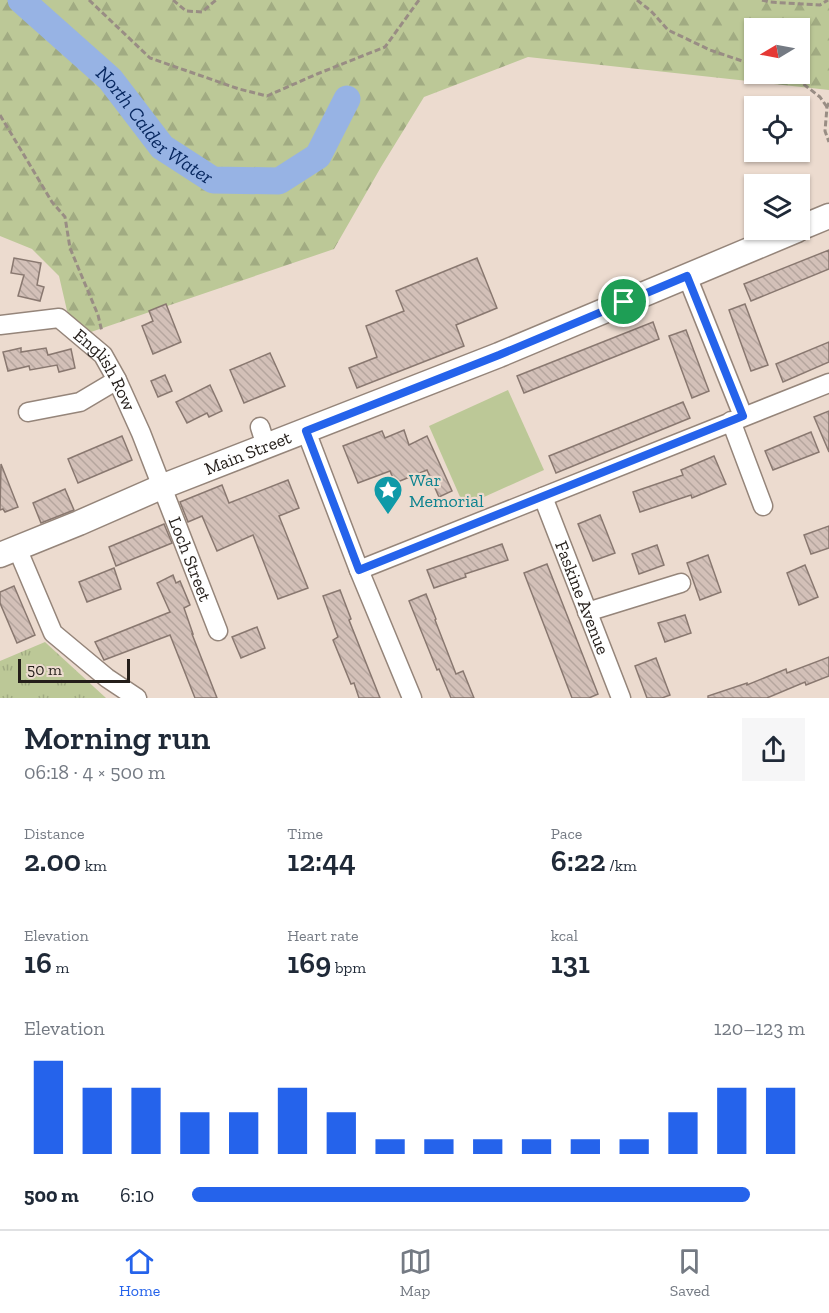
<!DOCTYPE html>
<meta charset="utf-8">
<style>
body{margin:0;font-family:"Zilla Slab",serif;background:#f6f6f7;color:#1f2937;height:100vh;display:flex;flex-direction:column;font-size:22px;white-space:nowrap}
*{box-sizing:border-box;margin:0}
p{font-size:20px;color:#747a83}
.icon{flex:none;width:33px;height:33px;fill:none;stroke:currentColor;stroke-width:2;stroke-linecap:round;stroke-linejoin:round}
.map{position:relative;height:698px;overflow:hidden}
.details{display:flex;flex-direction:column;background:#fff;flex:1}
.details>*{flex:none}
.needle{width:39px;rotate:260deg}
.buttons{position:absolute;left:744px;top:18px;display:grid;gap:12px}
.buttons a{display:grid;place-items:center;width:66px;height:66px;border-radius:0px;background:#fff;box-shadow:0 2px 4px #0004;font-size:30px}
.scale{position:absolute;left:18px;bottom:15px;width:112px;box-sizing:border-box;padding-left:6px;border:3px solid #241e1a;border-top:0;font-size:16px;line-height:21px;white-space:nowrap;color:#241e1a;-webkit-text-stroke:4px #ecdbcf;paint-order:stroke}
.pin{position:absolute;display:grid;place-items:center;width:51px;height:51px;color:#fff;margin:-26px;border:3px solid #fff;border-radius:50%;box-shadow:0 2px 6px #0007}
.round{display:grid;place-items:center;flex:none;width:63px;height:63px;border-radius:0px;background:#f6f6f7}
.head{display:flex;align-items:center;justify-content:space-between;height:102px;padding:0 24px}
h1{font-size:33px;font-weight:600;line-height:45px}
.figures{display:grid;grid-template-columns:repeat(3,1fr);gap:9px;height:102px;padding:6px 24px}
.figures div{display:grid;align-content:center}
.figures b{font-size:30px;font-weight:600}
.figures small{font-size:16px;font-weight:400}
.figures p{font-size:16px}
.chart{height:168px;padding:12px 24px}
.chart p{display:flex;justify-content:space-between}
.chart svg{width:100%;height:108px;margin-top:6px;stroke:#2563eb;stroke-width:6}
ul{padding:0 24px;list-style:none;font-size:20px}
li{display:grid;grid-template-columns:96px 72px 1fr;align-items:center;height:45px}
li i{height:15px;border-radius:8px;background:#2563eb}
.menu{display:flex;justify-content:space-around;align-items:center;height:84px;border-top:2px solid #e0e1e3;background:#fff;font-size:16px;color:#747a83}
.menu a{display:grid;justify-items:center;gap:3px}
.menu .current{color:#2563eb}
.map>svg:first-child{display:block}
.grass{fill:#bcc897}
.forest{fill:url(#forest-firs);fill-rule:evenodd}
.park{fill:url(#park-tufts)}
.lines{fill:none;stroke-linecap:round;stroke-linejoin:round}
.river{stroke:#97b3e4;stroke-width:27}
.building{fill:url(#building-back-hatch);stroke:#897870;stroke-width:1.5}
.minor-casing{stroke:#95857a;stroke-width:21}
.major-casing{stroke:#95857a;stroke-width:27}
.path{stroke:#998d84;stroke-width:3;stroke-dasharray:6 3;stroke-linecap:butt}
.minor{stroke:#fff;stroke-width:18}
.major{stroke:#fff;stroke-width:24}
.route-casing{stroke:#fff;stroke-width:12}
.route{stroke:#2563eb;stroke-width:8}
.labels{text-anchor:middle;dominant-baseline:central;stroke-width:4.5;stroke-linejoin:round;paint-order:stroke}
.street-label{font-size:18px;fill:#241e1a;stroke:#ecdbcf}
.culture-label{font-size:18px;fill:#0d838f;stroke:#ecdbcf;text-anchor:start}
.water-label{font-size:20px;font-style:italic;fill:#07275f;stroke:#ecdbcf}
</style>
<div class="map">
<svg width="829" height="698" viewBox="0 0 829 698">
<defs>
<pattern id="forest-firs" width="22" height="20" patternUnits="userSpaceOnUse" patternTransform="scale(1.5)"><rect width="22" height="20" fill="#bcc897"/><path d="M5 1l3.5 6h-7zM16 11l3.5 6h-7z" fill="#a1ab82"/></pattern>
<pattern id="park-tufts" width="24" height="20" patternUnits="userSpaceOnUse" patternTransform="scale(1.5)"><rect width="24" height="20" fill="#bcc897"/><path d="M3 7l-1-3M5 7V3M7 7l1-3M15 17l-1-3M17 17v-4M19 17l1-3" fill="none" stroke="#a1ab82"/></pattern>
<pattern id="building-back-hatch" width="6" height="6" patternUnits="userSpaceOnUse" patternTransform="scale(1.5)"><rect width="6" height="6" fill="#d3c0b8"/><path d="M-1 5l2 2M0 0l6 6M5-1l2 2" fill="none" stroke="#b5a59e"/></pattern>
</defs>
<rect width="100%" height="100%" fill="#ecdbcf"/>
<polygon class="grass" points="508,390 544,470 464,506 429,426"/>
<path class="forest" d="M0,0H829V90L528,57L424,97L381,167L334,249L88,333L68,315L59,276L32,249L0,236ZM754,28H800V74H754Z"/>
<polygon class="park" points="45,642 106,698 0,698 0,661"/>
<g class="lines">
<path class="river" id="s1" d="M21,0L110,79L162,147L213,180L279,181L318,156L347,99"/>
</g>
<g class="building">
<polygon points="829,250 829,269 751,301 744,284"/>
<polygon points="14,258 41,263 37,285 44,287 40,301 18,296 24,275 11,273"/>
<polygon points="477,258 497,308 456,325 464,346 357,388 349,368 377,357 366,326 404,311 396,291"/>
<polygon points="166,304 181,342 153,354 142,326 153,321 149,311"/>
<polygon points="745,304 768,365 751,371 729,310"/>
<polygon points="653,322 659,339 524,393 517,376"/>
<polygon points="686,330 709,391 692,398 669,336"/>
<polygon points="829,342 829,362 783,382 776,364"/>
<polygon points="21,348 21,352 46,348 48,355 71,349 75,368 59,372 57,365 30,370 29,366 8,371 3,352"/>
<polygon points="270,353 285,386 244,403 230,370"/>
<polygon points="165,375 172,391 158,397 151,381"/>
<polygon points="210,385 222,411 209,417 207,413 187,423 176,402"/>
<polygon points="683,402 690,418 556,473 549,456"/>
<polygon points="829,411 829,452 814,417"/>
<polygon points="404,430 409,445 427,436 452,491 439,497 427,470 395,483 390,471 358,483 343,446 382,431 385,438"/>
<polygon points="811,432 819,452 773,470 765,451"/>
<polygon points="122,436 132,460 78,483 68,459"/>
<polygon points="714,456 726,484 692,498 691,495 640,512 633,492 683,475 681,470"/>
<polygon points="1,464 18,507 5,512 3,509 0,510"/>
<polygon points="288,480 299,508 279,516 308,588 278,599 253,535 217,551 202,516 188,522 180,502 222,485 229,503"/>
<polygon points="65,489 74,510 41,523 33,503"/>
<polygon points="600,515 615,553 593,561 578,524"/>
<polygon points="164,524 172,543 116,566 109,547"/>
<polygon points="829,526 829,548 811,554 804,535"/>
<polygon points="502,544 508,560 465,574 466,577 434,588 427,570"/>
<polygon points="657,545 664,565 639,574 632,554"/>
<polygon points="708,555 721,592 700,600 687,563"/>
<polygon points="547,564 598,694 589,698 572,698 524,573"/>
<polygon points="805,565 818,597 799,605 787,573"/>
<polygon points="114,568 121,589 87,602 79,582"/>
<polygon points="173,575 176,583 180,581 190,605 184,608 193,634 192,634 217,698 195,698 170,635 104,660 95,642 170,612 157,583"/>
<polygon points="14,586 35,635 17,643 0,603 0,592"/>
<polygon points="340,590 351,619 349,620 380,698 359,698 354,683 351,684 333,640 338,637 323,596"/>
<polygon points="426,594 436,619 435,620 456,674 463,671 474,698 451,698 439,669 437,670 409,601"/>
<polygon points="685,615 691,633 665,642 658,623"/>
<polygon points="257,627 265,648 241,658 232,637"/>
<polygon points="829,657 829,676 806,685 805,682 767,698 708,698 708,696 747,683 747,685 786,669 787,673"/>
<polygon points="656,658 670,695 662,698 647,698 635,666"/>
</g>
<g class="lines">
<g class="minor-casing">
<g id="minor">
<polyline points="687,276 743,416"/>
<path id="s2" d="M0,325L59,318L103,355L117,380L141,433L218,631"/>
<polyline points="28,412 80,402 117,380"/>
<polyline points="731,421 763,506"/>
<polyline points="260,427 266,446"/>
<polyline points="306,431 359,570 412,698"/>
<path id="s3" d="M543,497L621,698"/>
<polyline points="17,548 53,633 107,678 137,698"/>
<polyline points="359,570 829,383"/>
<polyline points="587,612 681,583"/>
</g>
</g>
<g class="major-casing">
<g id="major">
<polyline points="800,228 829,216"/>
<path id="s4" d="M0,555L79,523L161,487L499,355L797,230"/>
</g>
</g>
<g class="path">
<polyline points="89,0 150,58 239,89 267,96 317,74 385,47 419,0"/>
<polyline points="173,0 186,11 202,12 216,0"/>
<polyline points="637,0 651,11 668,30 710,50 754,65"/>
<polyline points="762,0 769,2 820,5 828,0"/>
<polyline points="779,74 797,79 820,97 827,107"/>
<polyline points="829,103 827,107 825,131 829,142"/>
<polyline points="0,115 52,202 65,217 70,248 98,315 102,332"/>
</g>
<use href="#minor" class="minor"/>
<use href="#major" class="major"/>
</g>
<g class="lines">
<g class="route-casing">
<polygon id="route" points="687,276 743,416 359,570 306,431 499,355"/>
</g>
<use href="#route" class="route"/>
</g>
<defs>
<g id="sight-pin" transform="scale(1.5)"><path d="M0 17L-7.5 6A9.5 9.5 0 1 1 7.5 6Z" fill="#0f9aa8" stroke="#ecdbcf"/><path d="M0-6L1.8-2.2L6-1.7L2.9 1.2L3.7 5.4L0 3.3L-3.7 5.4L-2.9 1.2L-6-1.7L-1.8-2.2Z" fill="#fff"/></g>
</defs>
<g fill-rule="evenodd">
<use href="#sight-pin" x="388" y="490"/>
</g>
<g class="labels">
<g class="street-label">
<text stroke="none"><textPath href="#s2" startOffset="130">English Row</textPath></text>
<text stroke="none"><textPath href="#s4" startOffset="268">Main Street</textPath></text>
<text stroke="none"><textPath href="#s2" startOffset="339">Loch Street</textPath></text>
<text stroke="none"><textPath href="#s3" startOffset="108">Faskine Avenue</textPath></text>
</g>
<g class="culture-label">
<text x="409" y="480">War<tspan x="409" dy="21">Memorial</tspan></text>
</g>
<g class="water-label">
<text stroke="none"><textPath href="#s1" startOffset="184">North Calder Water</textPath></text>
</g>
</g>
</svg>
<div class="buttons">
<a><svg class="needle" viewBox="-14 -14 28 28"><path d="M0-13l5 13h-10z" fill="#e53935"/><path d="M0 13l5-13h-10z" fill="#747a83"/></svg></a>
<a><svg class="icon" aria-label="locate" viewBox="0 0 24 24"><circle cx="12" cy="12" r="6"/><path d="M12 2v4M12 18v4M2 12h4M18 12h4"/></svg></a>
<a><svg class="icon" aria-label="layers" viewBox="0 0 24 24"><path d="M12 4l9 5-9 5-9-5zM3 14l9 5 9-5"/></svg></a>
</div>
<div class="scale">50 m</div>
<div class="pin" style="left:624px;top:302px;background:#1e9e55"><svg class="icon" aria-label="arrive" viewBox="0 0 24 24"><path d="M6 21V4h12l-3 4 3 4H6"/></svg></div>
</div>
<section class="details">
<div class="head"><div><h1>Morning run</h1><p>06:18 · 4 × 500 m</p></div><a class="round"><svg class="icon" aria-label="share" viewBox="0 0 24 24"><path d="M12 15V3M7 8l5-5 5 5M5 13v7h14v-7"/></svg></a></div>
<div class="figures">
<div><p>Distance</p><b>2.00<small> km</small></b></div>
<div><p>Time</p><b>12:44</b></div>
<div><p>Pace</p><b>6:22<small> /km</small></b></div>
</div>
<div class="figures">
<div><p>Elevation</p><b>16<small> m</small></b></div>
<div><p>Heart rate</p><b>169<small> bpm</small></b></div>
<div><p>kcal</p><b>131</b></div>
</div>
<div class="chart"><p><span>Elevation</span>120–123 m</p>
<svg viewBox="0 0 160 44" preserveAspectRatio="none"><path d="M5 44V6M15 44V17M25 44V17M35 44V27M45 44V27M55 44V17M65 44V27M75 44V38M85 44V38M95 44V38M105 44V38M115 44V38M125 44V38M135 44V27M145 44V17M155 44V17"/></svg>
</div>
<ul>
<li><b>500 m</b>6:10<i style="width:91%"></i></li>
</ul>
</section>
<nav class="menu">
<a class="current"><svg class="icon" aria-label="home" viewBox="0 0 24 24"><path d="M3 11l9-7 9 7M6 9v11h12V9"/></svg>Home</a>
<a><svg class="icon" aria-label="map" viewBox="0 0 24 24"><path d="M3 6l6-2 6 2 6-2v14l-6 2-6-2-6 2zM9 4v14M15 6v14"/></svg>Map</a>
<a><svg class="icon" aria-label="saved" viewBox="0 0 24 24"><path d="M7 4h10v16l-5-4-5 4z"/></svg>Saved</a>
</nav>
